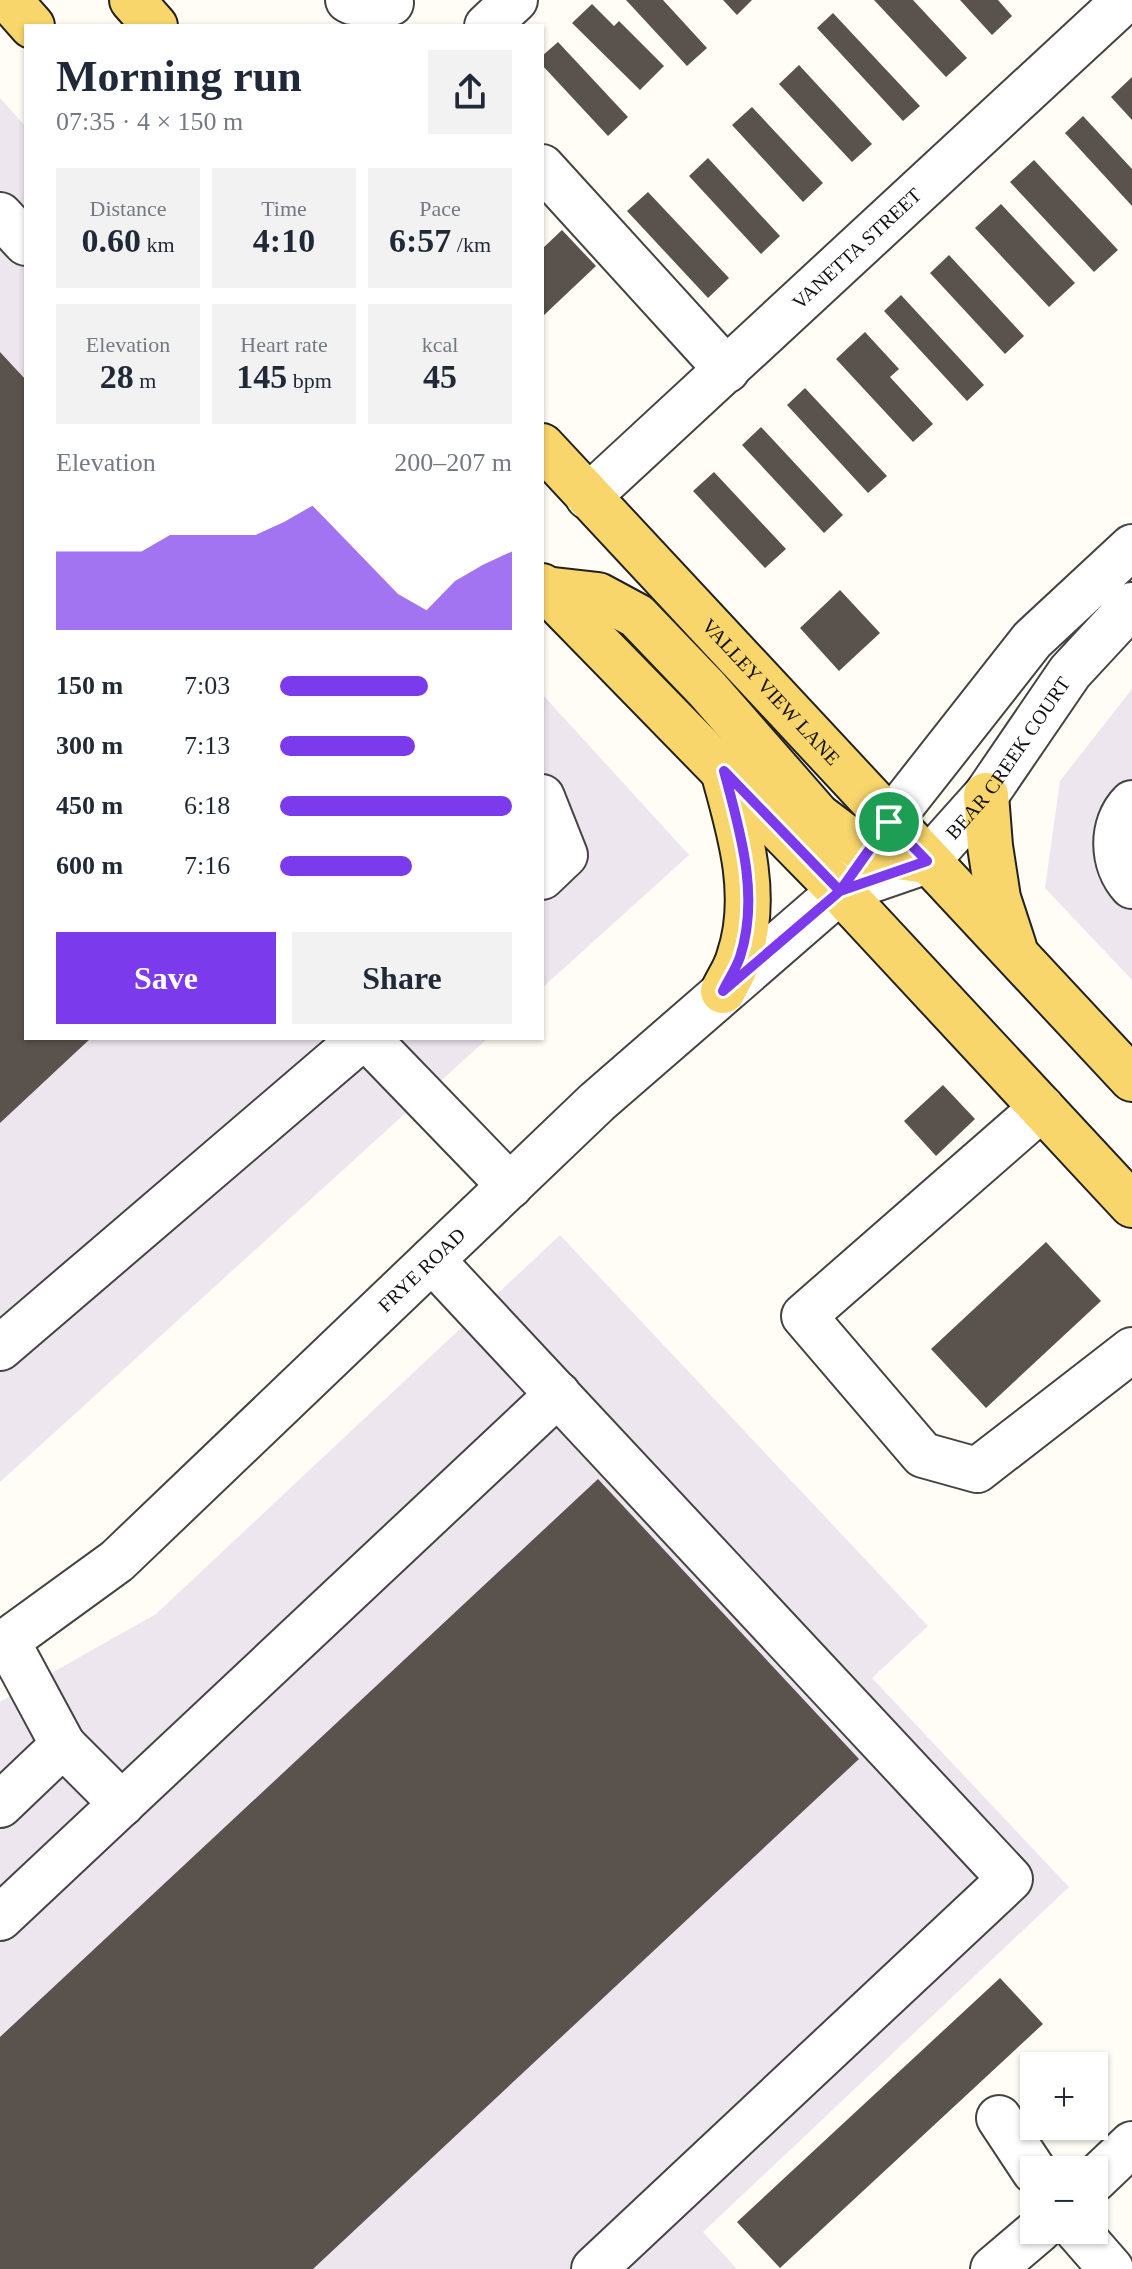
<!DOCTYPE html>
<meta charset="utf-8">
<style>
body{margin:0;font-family:Georgia,serif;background:#f2f2f3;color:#1f2937;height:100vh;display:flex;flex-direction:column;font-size:30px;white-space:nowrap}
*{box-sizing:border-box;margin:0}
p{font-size:26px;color:#747a83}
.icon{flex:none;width:44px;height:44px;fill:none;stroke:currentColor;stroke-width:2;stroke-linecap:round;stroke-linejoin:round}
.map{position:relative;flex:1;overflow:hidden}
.panel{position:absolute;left:24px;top:24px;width:520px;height:1016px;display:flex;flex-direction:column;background:#fff;border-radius:0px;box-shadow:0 2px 6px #0004}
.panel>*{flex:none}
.buttons{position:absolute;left:1020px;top:2052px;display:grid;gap:16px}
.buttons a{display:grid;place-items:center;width:88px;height:88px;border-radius:0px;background:#fff;box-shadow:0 2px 6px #0004;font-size:40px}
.pin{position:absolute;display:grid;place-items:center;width:68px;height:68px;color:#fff;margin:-34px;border:4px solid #fff;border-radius:50%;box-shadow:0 2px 8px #0007}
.round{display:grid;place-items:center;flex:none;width:84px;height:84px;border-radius:0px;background:#f2f2f3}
.headline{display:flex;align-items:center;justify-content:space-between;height:136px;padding:0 32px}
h1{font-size:44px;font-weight:700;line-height:60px}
.stats{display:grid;grid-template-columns:repeat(3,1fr);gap:12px;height:136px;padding:8px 32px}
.stats div{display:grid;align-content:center;border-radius:0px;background:#f2f2f3;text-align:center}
.stats b{font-size:34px;font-weight:700}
.stats small{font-size:22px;font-weight:400}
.stats p{font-size:22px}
.chart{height:224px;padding:16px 32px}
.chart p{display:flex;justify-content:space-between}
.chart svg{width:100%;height:144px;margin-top:8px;fill:#7c3aed;opacity:.7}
.cta{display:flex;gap:16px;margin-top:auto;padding:16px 32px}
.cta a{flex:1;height:92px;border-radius:0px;background:#7c3aed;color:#fff;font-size:32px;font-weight:700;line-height:92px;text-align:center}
.cta a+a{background:#f2f2f3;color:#1f2937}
ul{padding:0 32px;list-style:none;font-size:26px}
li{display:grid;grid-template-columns:128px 96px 1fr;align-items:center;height:60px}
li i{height:20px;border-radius:10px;background:#7c3aed}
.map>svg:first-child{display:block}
.industrial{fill:#eee6ef}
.building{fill:#5a524d}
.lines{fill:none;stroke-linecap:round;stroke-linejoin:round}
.minor-casing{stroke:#444;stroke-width:48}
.major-casing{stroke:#222;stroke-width:48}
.minor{stroke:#fff;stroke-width:44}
.major{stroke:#f9d66b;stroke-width:44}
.route-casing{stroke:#fff;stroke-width:16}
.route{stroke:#7c3aed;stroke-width:10}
.labels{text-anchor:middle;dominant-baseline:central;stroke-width:8;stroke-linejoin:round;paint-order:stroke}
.street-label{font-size:20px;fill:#111;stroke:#fff}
</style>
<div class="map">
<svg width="1132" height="2269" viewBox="0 0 1132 2269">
<rect width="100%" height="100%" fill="#fffdf5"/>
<g class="industrial">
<polygon points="0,98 26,127 26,1038 488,1038 0,1482"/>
<polygon points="1132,689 1132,980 1045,888 1060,781"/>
<polygon points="542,694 689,855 542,988"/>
<polygon points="560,1235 928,1626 872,1678 1069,1887 703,2232 737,2269 0,2269 0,1702 156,1614"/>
</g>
<g class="building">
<polygon points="626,0 663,0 707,48 687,66"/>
<polygon points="723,0 752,0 737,15"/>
<polygon points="874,0 913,0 967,58 946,77"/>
<polygon points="960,0 998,0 1012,16 992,35"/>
<polygon points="592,4 614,26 619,21 664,66 640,90 572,23"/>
<polygon points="833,13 920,106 903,121 817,28"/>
<polygon points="558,42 628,117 608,136 542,65 542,56"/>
<polygon points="799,65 872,144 852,162 779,84"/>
<polygon points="1132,77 1132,120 1111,97"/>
<polygon points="752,107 823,183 803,202 732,125"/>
<polygon points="1083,116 1132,169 1132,206 1065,133"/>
<polygon points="708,158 780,236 761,254 689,176"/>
<polygon points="1034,160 1118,250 1094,272 1010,182"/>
<polygon points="648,192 729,278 708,298 627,211"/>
<polygon points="1001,204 1075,283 1049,307 975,228"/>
<polygon points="562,230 596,266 542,317 542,249"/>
<polygon points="949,255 1024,336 1005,354 930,273"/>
<polygon points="901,295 984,385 967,401 884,311"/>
<polygon points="865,332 899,369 890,377 933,424 913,442 836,359"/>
<polygon points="0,352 26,380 26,1038 91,1038 0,1123"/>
<polygon points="805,388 887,476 868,493 787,405"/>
<polygon points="761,427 843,515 824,533 742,445"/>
<polygon points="714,472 786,549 765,568 693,491"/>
<polygon points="840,590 880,633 839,671 800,628"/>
<polygon points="943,1085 975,1119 936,1156 904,1121"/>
<polygon points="1046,1242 1101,1301 986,1408 931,1349"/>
<polygon points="598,1479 859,1759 313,2269 0,2269 0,2037"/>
<polygon points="1000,1978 1043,2024 780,2268 737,2222"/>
</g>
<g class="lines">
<g class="minor-casing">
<g id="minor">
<polyline points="348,0 352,2 391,3"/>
<polyline points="487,26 515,0"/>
<polyline points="542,167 727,370"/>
<polyline points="0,215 26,243"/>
<path id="s1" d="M588,497L1125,0"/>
<path id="s2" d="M1132,547L1032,640L889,822L840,891L927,861L986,795L1070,672L1132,605"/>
<polyline points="542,797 565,855 542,877"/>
<path d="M1132,803C1110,825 1112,864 1132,886"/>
<polyline points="367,1038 510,1186"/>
<polyline points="1042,1108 804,1316 923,1455 977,1470 1132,1350"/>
<polyline points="432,1260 1010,1879 594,2269"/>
<polyline points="0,1348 362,1038"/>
<path id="s3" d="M0,1646L117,1561L597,1102L840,891"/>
<polyline points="63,1745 122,1804"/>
<polyline points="0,1805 63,1745 7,1641"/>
<polyline points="0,1918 558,1394"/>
<polyline points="999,2118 1034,2171"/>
<polyline points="1094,2180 1132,2144"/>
<polyline points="1077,2230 1111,2269"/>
<polyline points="993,2269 1039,2230"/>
</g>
</g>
<g class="major-casing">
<g id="major">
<polyline points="9,0 32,26"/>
<polyline points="132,0 155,26"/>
<path id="s4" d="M542,446L1132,1079"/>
<polyline points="542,586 840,891 1132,1205"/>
<polyline points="545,589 598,595 637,616 707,689 818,816 867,853 927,861"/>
<polyline points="986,795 990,846 998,898 1014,947"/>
<path d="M723,991C728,980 736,969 739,957C759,898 741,835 725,778"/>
</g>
</g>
<use href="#minor" class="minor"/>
<use href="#major" class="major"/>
</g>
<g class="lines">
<g class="route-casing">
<path id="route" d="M889,822L840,891L724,771C740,831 760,896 740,957C736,969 728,980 723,991L840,891L927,861L889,822"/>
</g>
<use href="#route" class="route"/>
</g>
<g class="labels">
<g class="street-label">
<text stroke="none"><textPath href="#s1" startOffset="366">VANETTA STREET</textPath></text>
<text stroke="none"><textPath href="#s4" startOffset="336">VALLEY VIEW LANE</textPath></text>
<text stroke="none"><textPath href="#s2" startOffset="676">BEAR CREEK COURT</textPath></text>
<text stroke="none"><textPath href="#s3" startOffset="566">FRYE ROAD</textPath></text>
</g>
</g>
</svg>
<div class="buttons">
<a>+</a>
<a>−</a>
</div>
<div class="pin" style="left:889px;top:822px;background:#1e9e55"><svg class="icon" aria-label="arrive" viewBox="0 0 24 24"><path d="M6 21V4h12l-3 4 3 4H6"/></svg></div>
<section class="panel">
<div class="headline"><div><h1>Morning run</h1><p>07:35 · 4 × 150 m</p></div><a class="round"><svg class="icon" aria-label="share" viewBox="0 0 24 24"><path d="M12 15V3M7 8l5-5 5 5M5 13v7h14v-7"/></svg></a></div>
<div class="stats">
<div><p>Distance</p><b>0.60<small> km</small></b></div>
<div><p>Time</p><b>4:10</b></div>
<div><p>Pace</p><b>6:57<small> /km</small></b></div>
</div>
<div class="stats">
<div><p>Elevation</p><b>28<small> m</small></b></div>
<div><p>Heart rate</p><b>145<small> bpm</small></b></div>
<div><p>kcal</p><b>45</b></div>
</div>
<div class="chart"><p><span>Elevation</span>200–207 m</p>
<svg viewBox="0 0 160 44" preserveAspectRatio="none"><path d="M0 44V20L10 20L20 20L30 20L40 15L50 15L60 15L70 15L80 11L90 6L100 15L110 24L120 33L130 38L140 29L150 24L160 20V44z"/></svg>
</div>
<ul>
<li><b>150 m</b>7:03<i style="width:64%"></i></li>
<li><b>300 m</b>7:13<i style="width:58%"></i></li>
<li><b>450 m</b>6:18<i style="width:100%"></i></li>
<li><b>600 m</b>7:16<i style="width:57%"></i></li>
</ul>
<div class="cta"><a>Save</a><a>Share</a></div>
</section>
</div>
